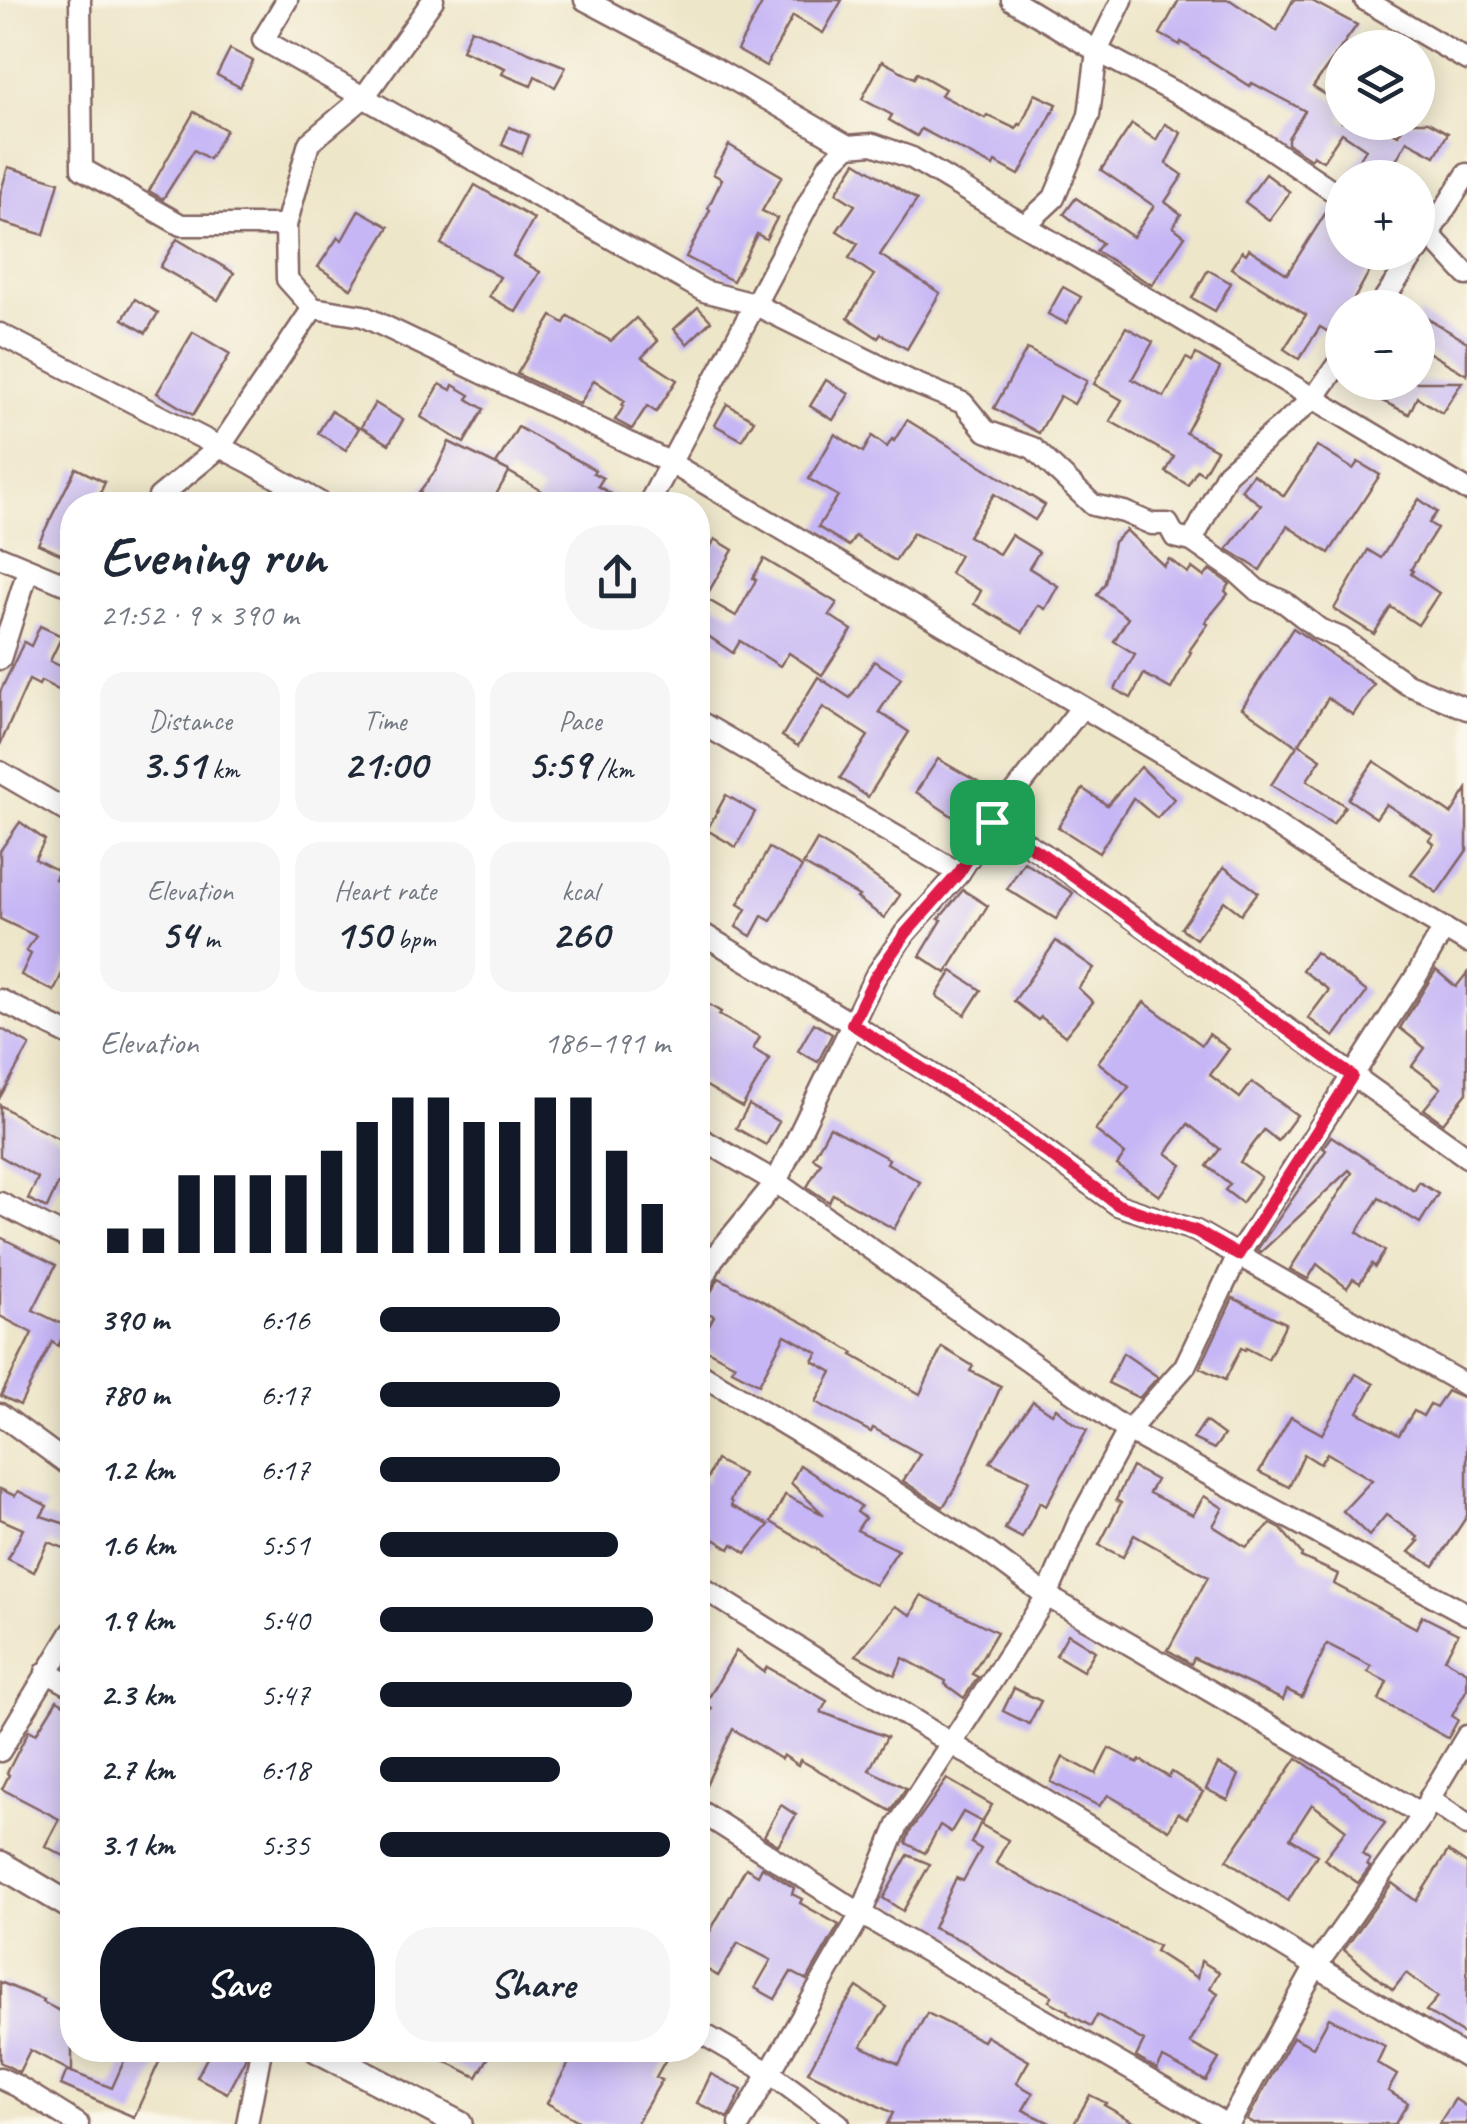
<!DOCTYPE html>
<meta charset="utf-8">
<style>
body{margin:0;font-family:Caveat,sans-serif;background:#f6f6f7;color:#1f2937;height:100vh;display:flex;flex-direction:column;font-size:38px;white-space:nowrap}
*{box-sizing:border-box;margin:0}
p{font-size:32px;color:#747a83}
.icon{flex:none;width:55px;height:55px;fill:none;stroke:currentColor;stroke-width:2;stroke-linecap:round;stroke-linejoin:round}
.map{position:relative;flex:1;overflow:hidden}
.drawer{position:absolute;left:60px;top:492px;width:650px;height:1570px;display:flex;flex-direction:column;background:#fff;border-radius:40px;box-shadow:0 5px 25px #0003}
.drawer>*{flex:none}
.fabs{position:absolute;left:1325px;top:30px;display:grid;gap:20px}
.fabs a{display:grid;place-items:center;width:110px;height:110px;border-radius:50%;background:#fff;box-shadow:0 5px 25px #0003;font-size:50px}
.pin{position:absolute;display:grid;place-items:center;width:85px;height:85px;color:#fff;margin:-42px;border-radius:20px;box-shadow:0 5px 15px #0006}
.round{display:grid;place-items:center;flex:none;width:105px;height:105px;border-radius:40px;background:#f6f6f7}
.overview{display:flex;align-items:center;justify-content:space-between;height:170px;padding:0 40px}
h1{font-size:55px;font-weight:700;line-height:75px}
.metrics{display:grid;grid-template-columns:repeat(3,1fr);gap:15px;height:170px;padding:10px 40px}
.metrics div{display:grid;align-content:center;border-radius:25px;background:#f6f6f7;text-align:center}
.metrics b{font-size:42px;font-weight:700}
.metrics small{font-size:28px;font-weight:400}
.metrics p{font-size:28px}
.chart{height:280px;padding:20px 40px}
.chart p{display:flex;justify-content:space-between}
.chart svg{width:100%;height:180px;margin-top:10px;stroke:#111827;stroke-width:6}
.button{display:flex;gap:20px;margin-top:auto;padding:20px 40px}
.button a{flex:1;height:115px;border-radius:40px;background:#111827;color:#fff;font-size:40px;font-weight:700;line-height:115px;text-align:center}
.button a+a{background:#f6f6f7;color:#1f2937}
ul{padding:0 40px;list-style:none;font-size:32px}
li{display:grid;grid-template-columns:160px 120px 1fr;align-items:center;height:75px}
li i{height:25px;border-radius:12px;background:#111827}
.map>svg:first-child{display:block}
.building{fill:#c6b6f5}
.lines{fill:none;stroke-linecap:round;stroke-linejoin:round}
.minor-casing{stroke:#836562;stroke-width:25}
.tertiary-casing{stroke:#836562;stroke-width:30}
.minor{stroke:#fff;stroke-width:20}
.tertiary{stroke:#fff;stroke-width:25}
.route-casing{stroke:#fff;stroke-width:20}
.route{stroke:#e11d48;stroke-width:12}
</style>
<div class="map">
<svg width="1467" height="2124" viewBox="0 0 1467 2124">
<rect width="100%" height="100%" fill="#fbf7ec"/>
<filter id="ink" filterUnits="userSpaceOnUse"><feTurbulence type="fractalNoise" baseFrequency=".01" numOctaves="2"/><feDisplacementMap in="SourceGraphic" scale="20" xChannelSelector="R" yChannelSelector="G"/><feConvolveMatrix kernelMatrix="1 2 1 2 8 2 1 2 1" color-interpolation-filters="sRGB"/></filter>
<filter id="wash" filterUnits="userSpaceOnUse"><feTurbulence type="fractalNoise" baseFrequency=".0048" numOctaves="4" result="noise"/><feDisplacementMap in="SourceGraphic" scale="40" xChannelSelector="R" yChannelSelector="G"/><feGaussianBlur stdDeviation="2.25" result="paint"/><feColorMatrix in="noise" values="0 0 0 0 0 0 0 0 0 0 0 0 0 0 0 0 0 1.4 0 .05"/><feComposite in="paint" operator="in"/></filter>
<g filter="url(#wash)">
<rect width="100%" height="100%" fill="#eee6c9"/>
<g id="blocks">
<g class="building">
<polygon points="764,0 842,0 823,33 793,16 766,66 737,50"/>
<polygon points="1179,0 1230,0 1277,31 1293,0 1310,0 1357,25 1313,87 1342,105 1342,122 1374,122 1398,135 1406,122 1428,122 1448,133 1435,156 1407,141 1386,178 1348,178 1366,149 1342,133 1323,161 1313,155 1311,159 1288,144 1288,138 1305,111 1252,83 1250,86 1181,42 1180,45 1160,34"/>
<polygon points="471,29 566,67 555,87 535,76 531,86 502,74 505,68 462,50"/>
<polygon points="230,49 253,61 240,87 217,75"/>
<polygon points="882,61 914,78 917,73 945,89 941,95 985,118 987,115 1016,129 1019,124 1021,125 1035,94 1057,104 1019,175 995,162 993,166 921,129 917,136 889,120 892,115 862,99"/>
<polygon points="194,112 226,130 209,159 194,150 163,199 149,191"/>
<polygon points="1132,124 1156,140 1165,124 1181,133 1166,163 1183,175 1165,202 1181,214 1173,227 1185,236 1152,285 1096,251 1102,243 1064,214 1076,198 1133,237 1154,206 1101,170"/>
<polygon points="509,127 529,135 522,154 502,145"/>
<polygon points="729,145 782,176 762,211 777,218 766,239 757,234 733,281 686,257 710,210 708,208 722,179 713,174"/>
<polygon points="856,162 917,200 880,255 940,293 907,349 881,334 878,338 848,318 874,275 849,258 858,244 837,231 855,205 836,193"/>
<polygon points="8,167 59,182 44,235 0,222 0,195"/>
<polygon points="1266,174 1290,192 1269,220 1245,202"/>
<polygon points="475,185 534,219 513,256 540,272 516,312 489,296 500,277 441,244"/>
<polygon points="1330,206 1342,211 1342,252 1380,252 1349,308 1342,308 1342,316 1332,334 1320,327 1299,359 1284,349 1306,315 1231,268 1242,251 1246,254 1249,249 1287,274"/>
<polygon points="359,210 389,227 351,289 318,267 338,237 342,240"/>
<polygon points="177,239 234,273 218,300 160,267"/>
<polygon points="1208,270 1231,283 1215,311 1192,298"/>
<polygon points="1063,287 1081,297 1066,323 1048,314"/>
<polygon points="135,299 158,313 146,333 123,319"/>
<polygon points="698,307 711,321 687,344 674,329"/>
<polygon points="1418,313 1467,342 1467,375 1418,346"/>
<polygon points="552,316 564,323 568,316 611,341 636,318 658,341 642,357 677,380 656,412 647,406 632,429 615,420 624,406 622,405 625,401 594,380 580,404 517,374"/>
<polygon points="1126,327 1153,342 1132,379 1164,397 1186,358 1192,361 1196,354 1220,368 1186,433 1217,450 1203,474 1197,470 1188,485 1166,472 1174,457 1110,421 1122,400 1094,384"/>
<polygon points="193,332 230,354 193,415 157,393"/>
<polygon points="1027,349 1087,381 1074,404 1060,396 1039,433 994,408"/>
<polygon points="826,380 849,394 833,420 810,406"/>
<polygon points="1389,382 1462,382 1442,413 1417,397 1409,414 1380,400"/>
<polygon points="440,384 451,390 453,385 470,395 467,399 484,409 464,443 421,417"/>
<polygon points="375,403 403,420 389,444 361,427"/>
<polygon points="727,404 754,420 742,440 715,425"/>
<polygon points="331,411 359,428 346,450 318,433"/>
<polygon points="907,420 1045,505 1035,520 994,494 968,536 999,554 1011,535 1039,552 1029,568 1058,586 1045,609 1038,605 1023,632 974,604 981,591 950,573 960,555 913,533 895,561 855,536 849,546 818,527 838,496 809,479 835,434 863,452 872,436 887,447 892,439 894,441"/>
<polygon points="518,427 595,470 593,473 603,478 598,486 630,505 534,505 542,491 509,472 490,505 437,505 419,492 436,470 449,442 509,471 496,464"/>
<polygon points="1317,446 1353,469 1358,462 1380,475 1329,553 1287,526 1260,570 1227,549 1261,505 1241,490 1253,474 1284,496"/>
<polygon points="76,468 105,482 95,505 72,505 72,544 67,557 38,544"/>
<polygon points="1419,499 1437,512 1429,523 1437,528 1411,569 1413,571 1411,574 1439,593 1418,625 1391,607 1374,634 1334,609 1368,550 1381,558"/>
<polygon points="1126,530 1164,566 1169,559 1188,573 1192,568 1204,577 1210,570 1230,584 1225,591 1228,594 1205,622 1208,624 1189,651 1191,652 1171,689 1144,674 1131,698 1115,689 1135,654 1114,641 1128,618 1097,595 1105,583 1114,542"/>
<polygon points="715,539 733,550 705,598 736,616 756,580 753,578 764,559 837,603 829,615 852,630 822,675 789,653 780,666 740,641 733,653 698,629 698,569"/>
<polygon points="40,626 62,636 50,661 72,672 72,697 41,681 39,685 29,680 0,745 0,692 24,642 31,646"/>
<polygon points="1293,628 1374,684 1353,715 1328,698 1299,744 1321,759 1307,780 1345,806 1333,824 1271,785 1297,746 1242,708"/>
<polygon points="874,661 901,678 879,712 909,732 868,797 840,778 868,736 823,707 798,746 782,736 818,677 850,698"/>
<polygon points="938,759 988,788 964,824 916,792"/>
<polygon points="1374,761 1451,814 1467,789 1467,850 1437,893 1411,874 1434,844 1429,840 1433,835 1386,804 1376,818 1348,799"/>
<polygon points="1141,767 1174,799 1157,818 1133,798 1099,853 1058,827 1083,789 1107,805"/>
<polygon points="726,795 755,812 736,847 707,830"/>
<polygon points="20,822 45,840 35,859 59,871 55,879 72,888 72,952 54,991 21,975 31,954 26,951 36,936 0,919 0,851"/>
<polygon points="817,840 847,857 900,895 884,918 857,898 859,896 803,864"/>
<polygon points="769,848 802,867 771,921 762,916 751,936 736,927 746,909 738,904"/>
<polygon points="1024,862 1073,893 1056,919 1007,889"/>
<polygon points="1224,867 1258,892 1241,914 1224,901 1196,939 1181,928"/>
<polygon points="963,890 988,906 946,973 920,956 942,920 939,919"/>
<polygon points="1056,941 1094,968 1078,988 1093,1002 1065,1036 1041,1017 1038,1020 1014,1001"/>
<polygon points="1315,952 1367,992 1334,1037 1308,1018 1329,990 1302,970"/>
<polygon points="1436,970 1456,987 1467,973 1467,1093 1443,1123 1424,1109 1441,1088 1412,1066 1425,1048 1400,1028"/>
<polygon points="952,971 981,990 965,1015 936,996"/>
<polygon points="698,998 721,1012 719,1015 760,1037 753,1049 770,1059 742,1107 698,1081"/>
<polygon points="1144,1002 1202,1045 1209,1034 1229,1049 1210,1075 1240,1098 1252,1082 1297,1115 1278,1141 1264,1130 1240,1162 1261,1177 1242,1203 1225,1190 1230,1184 1207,1166 1220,1149 1188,1124 1166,1153 1182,1165 1159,1196 1117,1165 1125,1154 1095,1130 1129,1087 1098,1062"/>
<polygon points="814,1023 832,1034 818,1062 798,1051"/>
<polygon points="0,1028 30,1045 0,1097"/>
<polygon points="0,1105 33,1126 72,1145 72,1192 58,1184 47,1208 28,1199 38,1178 0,1156"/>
<polygon points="749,1105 779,1122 766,1145 736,1128"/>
<polygon points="830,1127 889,1159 887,1163 920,1182 894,1229 833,1194 829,1202 807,1187 821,1163 813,1158"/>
<polygon points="1331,1136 1414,1191 1419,1182 1438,1194 1420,1223 1379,1198 1357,1232 1385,1251 1375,1267 1372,1264 1360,1283 1353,1279 1347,1288 1317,1264 1308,1279 1290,1269 1352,1173 1349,1170 1261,1252 1257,1250 1326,1150 1323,1148"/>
<polygon points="0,1237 56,1265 33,1310 68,1327 58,1346 52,1342 20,1405 1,1396 32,1333 0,1316"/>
<polygon points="719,1278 808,1325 854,1353 852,1355 920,1394 942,1347 973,1366 970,1371 1001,1386 954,1490 943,1507 903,1481 920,1454 873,1428 871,1432 816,1402 832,1372 813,1361 818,1353 785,1335 759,1384 732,1370 735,1365 698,1345 714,1316 701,1309"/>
<polygon points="1233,1298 1286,1323 1268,1359 1246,1348 1245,1350 1241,1348 1225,1380 1200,1368"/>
<polygon points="1123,1353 1158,1377 1139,1398 1108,1383"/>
<polygon points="1356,1374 1374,1384 1358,1412 1399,1435 1414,1411 1423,1416 1430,1404 1436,1407 1447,1391 1467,1400 1467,1516 1434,1566 1409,1552 1419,1541 1416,1540 1418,1537 1386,1515 1369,1536 1343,1511 1372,1480 1327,1453 1320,1464 1304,1454 1289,1487 1259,1472 1291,1417 1322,1434"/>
<polygon points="1033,1401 1052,1414 1056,1408 1073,1423 1087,1430 1046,1506 1040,1502 1022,1538 1005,1529 1029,1480 990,1462"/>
<polygon points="1205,1421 1224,1435 1214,1449 1193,1439"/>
<polygon points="716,1460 743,1474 730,1501 732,1503 731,1506 769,1525 746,1553 733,1544 730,1549 714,1539 698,1571 698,1479 705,1483"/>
<polygon points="800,1465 861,1506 857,1512 865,1518 857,1530 898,1550 875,1585 847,1571 818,1550 771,1522 785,1495 824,1515 791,1483"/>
<polygon points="1132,1467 1156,1480 1149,1493 1193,1515 1204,1496 1223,1508 1213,1526 1246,1547 1271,1524 1281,1529 1302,1554 1301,1557 1338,1574 1334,1584 1416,1628 1422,1616 1458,1634 1445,1659 1467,1672 1467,1689 1452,1716 1458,1720 1448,1738 1379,1700 1387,1682 1368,1672 1371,1666 1327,1644 1302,1697 1287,1690 1283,1700 1194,1658 1191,1664 1168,1650 1208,1577 1134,1535 1123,1557 1099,1545 1121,1503 1116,1500"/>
<polygon points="0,1489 15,1496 18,1491 47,1506 41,1516 72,1526 72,1551 48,1542 34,1572 8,1559 23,1529 0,1519"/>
<polygon points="921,1595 997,1632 972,1674 978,1677 964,1698 945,1684 946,1681 903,1658 895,1675 856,1655 895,1606 911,1615"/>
<polygon points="1068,1634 1095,1651 1083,1671 1056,1655"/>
<polygon points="736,1651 764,1672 767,1667 827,1701 821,1712 887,1737 869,1770 906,1788 891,1811 800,1760 798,1765 783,1755 781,1759 733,1729 700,1797 698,1796 698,1737 712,1708 705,1704"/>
<polygon points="1014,1688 1041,1701 1029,1724 1003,1711"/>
<polygon points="57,1700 72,1709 72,1860 45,1846 59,1819 2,1789 9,1775 7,1773 29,1730 36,1734"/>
<polygon points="1109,1748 1138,1763 1140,1760 1169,1777 1172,1772 1203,1792 1187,1818 1178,1813 1169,1830 1108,1795 1099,1806 1051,1782 1063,1757 1096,1774"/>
<polygon points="1297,1758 1332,1782 1385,1823 1362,1854 1370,1860 1367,1864 1370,1867 1358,1883 1324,1859 1346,1830 1312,1804 1290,1838 1317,1855 1288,1901 1227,1860"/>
<polygon points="1218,1764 1239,1775 1228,1800 1206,1789"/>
<polygon points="947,1779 992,1805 982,1822 963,1812 951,1832 940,1825 925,1853 906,1843 910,1831"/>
<polygon points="781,1805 796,1815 778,1845 764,1836"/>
<polygon points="980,1824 1008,1840 996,1863 1033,1884 1158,1946 1155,1951 1197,1978 1201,1961 1219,1972 1210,1988 1218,1993 1190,2043 1219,2059 1206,2081 1163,2058 1157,2069 1136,2057 1144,2041 1097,2015 1091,2026 1067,2013 1068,2011 1049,2001 1052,1996 990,1961 967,1943 933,1928 956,1878 963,1881 981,1849 971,1843"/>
<polygon points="1448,1851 1467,1864 1467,2036 1426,2011 1438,1997 1406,1973 1393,1990 1344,1950 1392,1883 1416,1901"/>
<polygon points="908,1855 930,1864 903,1911 883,1898"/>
<polygon points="762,1867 794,1888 792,1894 802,1899 800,1903 839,1925 807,1980 791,1972 775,1999 755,1988 771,1960 738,1943 718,1976 698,1964 698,1926 709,1933 746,1868 758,1875"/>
<polygon points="0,1982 43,2000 42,2002 72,2017 72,2072 30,2050 19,2072 0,2062"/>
<polygon points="857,1987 887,2007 861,2046 899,2064 927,2013 983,2041 986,2036 1029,2061 1016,2083 1033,2093 1023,2110 1052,2124 887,2124 893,2113 808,2072 841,2011"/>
<polygon points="1329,2018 1385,2046 1377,2063 1397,2075 1388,2091 1408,2103 1395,2124 1254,2124 1247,2120 1293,2037 1313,2047"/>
<polygon points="129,2050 137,2050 160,2060 134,2117 61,2085 67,2070 112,2088"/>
<polygon points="211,2050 247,2050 245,2059 227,2093 197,2077"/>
<polygon points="423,2050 493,2050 477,2077"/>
<polygon points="576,2050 671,2050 656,2077 662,2080 636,2124 584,2124 547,2103"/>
<polygon points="711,2074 742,2090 728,2118 697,2103"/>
<polygon points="1090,2095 1106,2103 1104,2105 1137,2124 1074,2124"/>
<polygon points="1455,2099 1467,2107 1467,2124 1439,2124"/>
</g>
</g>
</g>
<g filter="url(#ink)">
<use href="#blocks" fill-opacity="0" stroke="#836562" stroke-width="2.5"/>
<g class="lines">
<g class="minor-casing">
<g id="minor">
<polyline points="80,0 82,169 181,225 286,225"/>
<polyline points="287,0 263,40 704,291 754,304 912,382 963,403 986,431 1033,448 1093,505 1124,512 1152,524 1168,524 1175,537 1192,541 1238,573 1257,590 1284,602 1319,629 1341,638 1407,684 1467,709"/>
<polyline points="585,0 712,67 848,146"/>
<polyline points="1012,0 1097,51 1232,123 1342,197"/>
<polyline points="1365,0 1467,60"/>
<polyline points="1025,225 1054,198 1089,115 1097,51 1122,0"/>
<polyline points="1418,229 1429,234 1467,275"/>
<polyline points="1418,251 1467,174"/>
<polyline points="313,308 287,279 286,225 309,143 364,97 433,0"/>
<polyline points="1378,308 1416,252"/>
<polyline points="0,334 251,463 324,505"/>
<polyline points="156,505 159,497 220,447 313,308 363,316 669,462 1233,796 1328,860 1467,942"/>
<polyline points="648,505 829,165 848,146 873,144 912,158 1467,490"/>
<polyline points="1192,541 1227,473 1314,398 1342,358"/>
<polyline points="0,557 72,587"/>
<polyline points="0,659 28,570"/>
<polyline points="698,721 959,873"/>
<polyline points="0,772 72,814"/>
<polyline points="992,822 1042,853 1467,1157"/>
<polyline points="698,931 852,1024 995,1114 1118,1205 1196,1231 1467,1386"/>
<polyline points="0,1000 72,1036"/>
<polyline points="698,1137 776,1182 1128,1431 1467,1614"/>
<polyline points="0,1203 72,1240"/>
<polyline points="698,1290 713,1259 776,1182 875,977 905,933 959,873 992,822 1082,707"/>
<polyline points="698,1372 865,1473 989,1553 1047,1596 1423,1815"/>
<polyline points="0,1414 72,1467"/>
<polyline points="698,1585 952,1744 1467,2058"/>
<polyline points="46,1672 72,1686"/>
<polyline points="0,1751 72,1632"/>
<polyline points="1429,1799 1467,1825"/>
<polyline points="698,1810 861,1914 1225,2124"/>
<polyline points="698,2031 770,2073 839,2124"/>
<polyline points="0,2078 17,2086 78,2124"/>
<polyline points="247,2124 261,2050"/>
<polyline points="740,2124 861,1914 898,1825 1047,1596 1079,1521 1128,1431 1185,1366 1238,1255 1417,975 1444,928"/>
<polyline points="1229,2124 1316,1966 1423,1815 1429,1799 1467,1736"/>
</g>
</g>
<g class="tertiary-casing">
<g id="tertiary">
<polyline points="0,1864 72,1907"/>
<polyline points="318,2050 459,2124"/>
</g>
</g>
<use href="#minor" class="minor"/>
<use href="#tertiary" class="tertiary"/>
</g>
</g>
<g class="lines" filter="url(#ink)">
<g class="route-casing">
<polygon id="route" points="992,822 1042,854 1352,1076 1238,1255 1196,1231 1118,1205 994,1114 852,1024 875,977 906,933 959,873"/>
</g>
<use href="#route" class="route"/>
</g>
</svg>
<div class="fabs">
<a><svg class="icon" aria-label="layers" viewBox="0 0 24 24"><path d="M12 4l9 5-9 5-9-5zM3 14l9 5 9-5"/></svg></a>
<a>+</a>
<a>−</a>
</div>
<div class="pin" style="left:992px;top:822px;background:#1e9e55"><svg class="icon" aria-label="arrive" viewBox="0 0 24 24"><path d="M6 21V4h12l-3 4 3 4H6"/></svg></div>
<section class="drawer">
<div class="overview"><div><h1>Evening run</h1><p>21:52 · 9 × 390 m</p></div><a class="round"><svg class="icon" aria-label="share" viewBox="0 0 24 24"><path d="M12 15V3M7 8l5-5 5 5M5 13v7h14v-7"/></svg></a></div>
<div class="metrics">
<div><p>Distance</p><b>3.51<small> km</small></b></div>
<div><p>Time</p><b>21:00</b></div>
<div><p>Pace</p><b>5:59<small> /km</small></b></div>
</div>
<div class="metrics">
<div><p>Elevation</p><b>54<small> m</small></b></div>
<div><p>Heart rate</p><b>150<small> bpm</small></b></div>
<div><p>kcal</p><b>260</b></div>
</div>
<div class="chart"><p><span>Elevation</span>186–191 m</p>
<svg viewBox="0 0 160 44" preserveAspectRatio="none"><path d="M5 44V38M15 44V38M25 44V25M35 44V25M45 44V25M55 44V25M65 44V19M75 44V12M85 44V6M95 44V6M105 44V12M115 44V12M125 44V6M135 44V6M145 44V19M155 44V32"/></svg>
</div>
<ul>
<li><b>390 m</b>6:16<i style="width:62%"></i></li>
<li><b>780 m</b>6:17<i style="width:62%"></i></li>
<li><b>1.2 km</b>6:17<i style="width:62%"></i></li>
<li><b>1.6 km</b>5:51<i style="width:82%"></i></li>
<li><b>1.9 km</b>5:40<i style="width:94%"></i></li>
<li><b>2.3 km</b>5:47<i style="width:87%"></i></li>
<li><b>2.7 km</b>6:18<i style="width:62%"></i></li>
<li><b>3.1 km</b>5:35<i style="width:100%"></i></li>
</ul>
<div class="button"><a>Save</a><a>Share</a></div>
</section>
</div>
